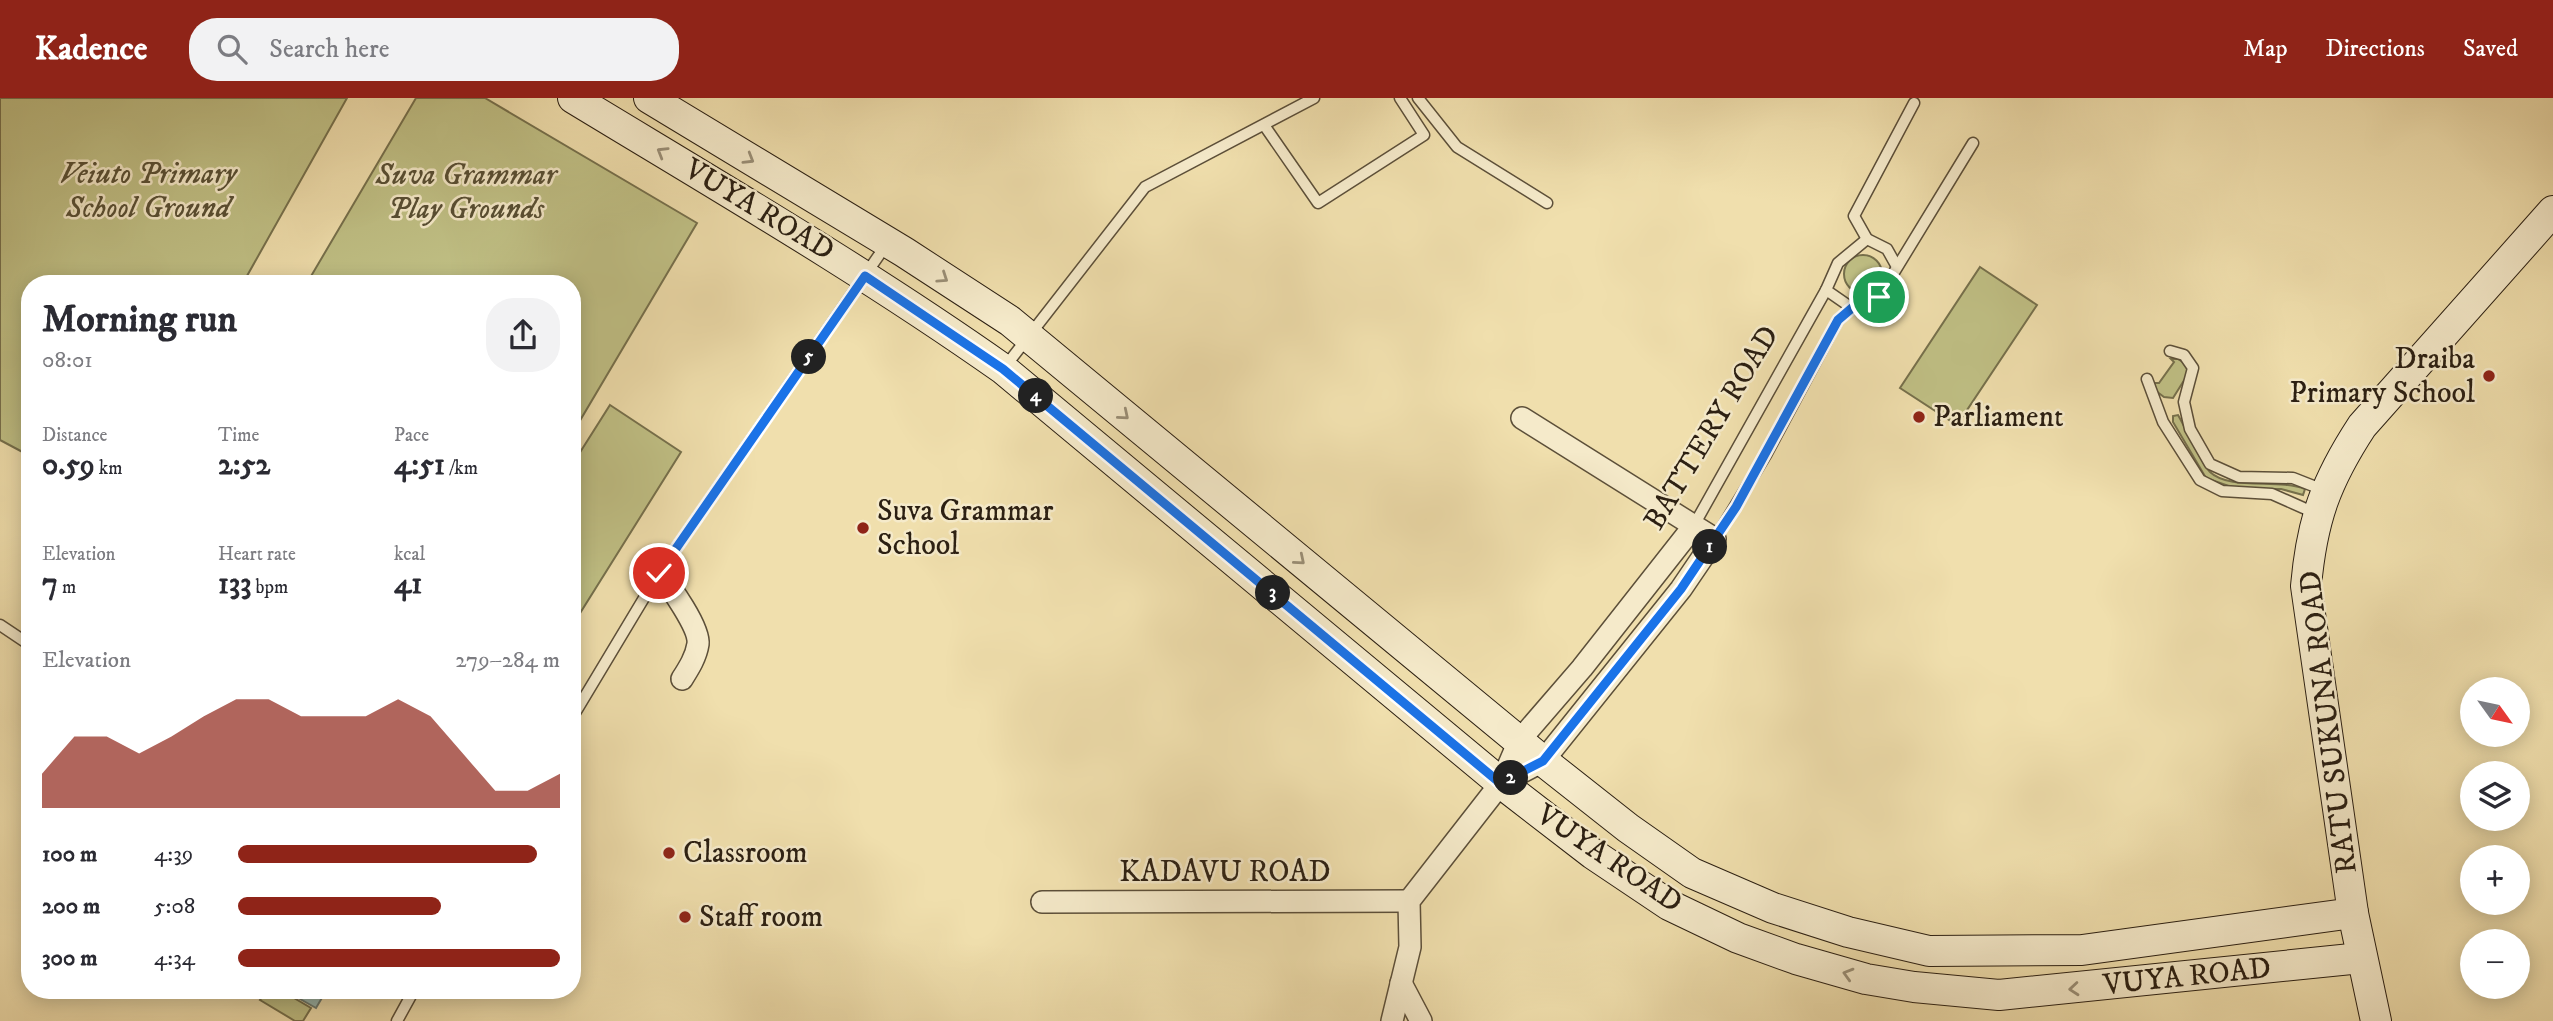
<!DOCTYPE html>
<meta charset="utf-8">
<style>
body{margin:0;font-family:"IM FELL DW Pica",serif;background:#f2f2f3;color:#2b2b33;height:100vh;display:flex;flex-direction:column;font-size:26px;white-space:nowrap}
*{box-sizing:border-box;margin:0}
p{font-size:23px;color:#7c7c81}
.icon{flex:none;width:38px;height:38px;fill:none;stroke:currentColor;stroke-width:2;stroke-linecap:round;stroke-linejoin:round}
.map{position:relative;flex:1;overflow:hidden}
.side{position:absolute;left:21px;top:177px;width:560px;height:724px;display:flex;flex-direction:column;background:#fff;border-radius:28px;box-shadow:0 4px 18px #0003}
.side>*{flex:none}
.needle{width:46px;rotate:123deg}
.fabs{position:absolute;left:2460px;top:579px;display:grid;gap:14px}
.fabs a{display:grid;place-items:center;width:70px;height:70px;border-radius:50%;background:#fff;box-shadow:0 4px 18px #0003;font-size:35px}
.pin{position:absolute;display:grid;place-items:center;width:60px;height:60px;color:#fff;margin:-30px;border:4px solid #fff;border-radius:50%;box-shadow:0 2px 7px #0007}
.km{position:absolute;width:35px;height:35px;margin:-18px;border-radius:50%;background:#222;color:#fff;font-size:19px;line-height:35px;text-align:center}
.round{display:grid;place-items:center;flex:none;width:74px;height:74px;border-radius:28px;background:#f2f2f3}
.summary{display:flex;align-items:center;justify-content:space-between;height:119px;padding:0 21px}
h1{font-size:38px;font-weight:700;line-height:52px}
.stats{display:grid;grid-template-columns:repeat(3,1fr);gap:10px;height:119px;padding:7px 21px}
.stats div{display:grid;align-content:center}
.stats b{font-size:30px;font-weight:700}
.stats small{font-size:19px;font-weight:400}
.stats p{font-size:19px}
.chart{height:196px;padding:14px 21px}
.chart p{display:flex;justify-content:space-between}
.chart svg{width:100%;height:126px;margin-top:7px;fill:#8f2418;opacity:.7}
ul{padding:0 21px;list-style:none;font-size:23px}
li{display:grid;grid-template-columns:112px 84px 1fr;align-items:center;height:52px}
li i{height:18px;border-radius:9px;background:#8f2418}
header{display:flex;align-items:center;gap:42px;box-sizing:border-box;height:98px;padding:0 35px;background:#8f2418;color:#fff}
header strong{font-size:33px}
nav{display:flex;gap:38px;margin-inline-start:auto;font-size:24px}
.search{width:490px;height:63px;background:#f2f2f3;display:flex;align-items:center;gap:18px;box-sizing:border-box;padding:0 24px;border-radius:28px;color:#7c7c81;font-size:26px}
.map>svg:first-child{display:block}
.green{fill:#c0c085;stroke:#76704c;stroke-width:2}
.water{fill:#9dbbb2;stroke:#6f7d72;stroke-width:2}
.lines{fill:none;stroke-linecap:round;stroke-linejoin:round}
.service-casing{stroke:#5c4f39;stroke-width:13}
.minor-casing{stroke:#5c4f39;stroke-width:24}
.secondary-casing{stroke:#2b1f12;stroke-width:32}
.service{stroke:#f5eaca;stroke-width:10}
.minor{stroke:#f5eaca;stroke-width:21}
.secondary{stroke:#f5eaca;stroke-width:30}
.oneway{stroke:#9a8f77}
.route-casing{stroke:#fff;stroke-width:14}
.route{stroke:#1a73e8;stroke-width:9}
.poi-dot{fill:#8f2418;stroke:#f5eaca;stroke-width:2.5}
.labels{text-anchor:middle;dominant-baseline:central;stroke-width:5;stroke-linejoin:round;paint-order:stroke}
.park-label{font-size:30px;font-style:italic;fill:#584f34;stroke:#f5eaca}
.street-label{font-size:30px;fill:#2b1f12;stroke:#f5eaca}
.poi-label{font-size:30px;fill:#2b1f12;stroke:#f5eaca;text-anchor:start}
</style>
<header>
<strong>Kadence</strong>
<div class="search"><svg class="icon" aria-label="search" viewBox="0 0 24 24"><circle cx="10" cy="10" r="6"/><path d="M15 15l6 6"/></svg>Search here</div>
<nav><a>Map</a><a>Directions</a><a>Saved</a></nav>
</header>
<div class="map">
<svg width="2553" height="923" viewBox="0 0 2553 923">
<rect width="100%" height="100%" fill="#f0dfad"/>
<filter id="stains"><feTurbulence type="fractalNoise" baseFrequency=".00286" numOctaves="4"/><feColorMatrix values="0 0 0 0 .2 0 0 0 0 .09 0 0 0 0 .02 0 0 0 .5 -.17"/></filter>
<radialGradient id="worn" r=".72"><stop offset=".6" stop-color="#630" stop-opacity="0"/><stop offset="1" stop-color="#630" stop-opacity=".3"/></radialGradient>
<g class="green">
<polygon points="0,0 347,0 243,185 30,186 30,358 0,342"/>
<polygon points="416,0 485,0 697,125 572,336 572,186 307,185"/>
<circle cx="1863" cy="176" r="19"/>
<polygon points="1980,169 2037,207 1957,327 1900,290"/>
<polygon points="2171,261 2178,261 2186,266 2188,276 2173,300 2164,299 2156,293 2154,285 2159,285 2174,264"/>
<polygon points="610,307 681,354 572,528 572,367"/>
<path d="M2178,317C2185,329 2202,366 2210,374C2230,393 2278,380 2305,391L2303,397L2281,391H2237L2206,380L2173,324V318Z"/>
<polygon points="266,893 282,893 311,910 303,923 295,923 260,902"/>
</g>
<polygon class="water" points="286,893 326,892 326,893 316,910"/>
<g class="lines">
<g class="service-casing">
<g id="service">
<polyline points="1418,0 1457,49 1547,105"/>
<polyline points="1264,27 1318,105 1424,37 1400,0"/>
<polyline points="1896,167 1887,151 1867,141 1854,118 1914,5"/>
<polyline points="1826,192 1852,210"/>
<polyline points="2170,253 2184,257 2193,270 2184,304 2190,331 2210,366 2239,379 2293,380 2326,393"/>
<polyline points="1004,270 1145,89 1314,0"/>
<polyline points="2147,281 2163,324 2200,382 2222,393 2272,396 2317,416"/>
<polyline points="1693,429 1826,192 1838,165 1867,141"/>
<polyline points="1715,441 1766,357 1838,222 1852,210 1879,199 1973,45"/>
<polyline points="0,527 30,547"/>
<polyline points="572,620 659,475 886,147"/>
<polyline points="397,923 414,892"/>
</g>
</g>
<g class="minor-casing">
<g id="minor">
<path d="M659,475C670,488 700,530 698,546C696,559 689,570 682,581"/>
<polyline points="1501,685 1543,663 1681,491 1715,441 1522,320"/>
<polyline points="1042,804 1409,803"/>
<polyline points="1401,885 1421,923"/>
<polyline points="1392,923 1410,849 1409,803 1501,685 1519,643 1582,570 1693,429"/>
</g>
</g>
<g class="secondary-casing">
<g id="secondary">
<path d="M573,0C718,88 864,173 1003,271L1501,685L1593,756L1669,807L1738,840L1796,861L1866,881L1914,889L1999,897L2361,860"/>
<polyline points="649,0 904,154 1010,223 1543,663 1628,730 1692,775 1773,810 1848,834 1929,853 2082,852 2353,815"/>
<path d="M2376,923L2353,815L2306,488C2312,421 2326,383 2362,328L2553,113"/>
</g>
</g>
<use href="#service" class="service"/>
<use href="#minor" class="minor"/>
<use href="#secondary" class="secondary"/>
</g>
<defs><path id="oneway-chevron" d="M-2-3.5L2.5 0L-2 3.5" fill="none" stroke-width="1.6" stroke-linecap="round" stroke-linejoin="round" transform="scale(1.75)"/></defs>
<g class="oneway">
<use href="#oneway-chevron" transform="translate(662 54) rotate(-149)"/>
<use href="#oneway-chevron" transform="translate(749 61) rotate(31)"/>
<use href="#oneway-chevron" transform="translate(943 180) rotate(34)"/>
<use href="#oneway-chevron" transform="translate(1124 317) rotate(40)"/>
<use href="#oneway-chevron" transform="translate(1300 462) rotate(40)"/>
<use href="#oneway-chevron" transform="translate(1848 876) rotate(-164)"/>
<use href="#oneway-chevron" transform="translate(2074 891) rotate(175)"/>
</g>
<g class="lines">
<g class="route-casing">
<polyline id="route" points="659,475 865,178 1003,271 1500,685 1543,663 1681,491 1736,409 1838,222 1852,210 1879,199"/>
</g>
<use href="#route" class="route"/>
</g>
<g class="poi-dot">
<circle cx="2489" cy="278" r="7"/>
<circle cx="1919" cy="319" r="7"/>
<circle cx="863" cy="430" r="7"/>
<circle cx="669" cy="755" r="7"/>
<circle cx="685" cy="819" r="7"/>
</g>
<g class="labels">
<g class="park-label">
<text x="148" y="76">Veiuto Primary<tspan x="148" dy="34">School Ground</tspan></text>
<text x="466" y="77">Suva Grammar<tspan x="466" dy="34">Play Grounds</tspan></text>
</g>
<g class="street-label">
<text transform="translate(759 112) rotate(31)">VUYA ROAD</text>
<text transform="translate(1712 330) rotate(-59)">BATTERY ROAD</text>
<text transform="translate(2329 624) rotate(-97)">RATU SUKUNA ROAD</text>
<text transform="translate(1609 761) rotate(34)">VUYA ROAD</text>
<text x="1225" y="774">KADAVU ROAD</text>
<text transform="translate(2187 879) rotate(-6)">VUYA ROAD</text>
</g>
<g class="poi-label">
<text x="2475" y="261" text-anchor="end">Draiba<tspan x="2475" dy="34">Primary School</tspan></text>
<text x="1933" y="319">Parliament</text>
<text x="877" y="413">Suva Grammar<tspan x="877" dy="34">School</tspan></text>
<text x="683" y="755">Classroom</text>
<text x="699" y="819">Staff room</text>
</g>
</g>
<rect width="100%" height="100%" filter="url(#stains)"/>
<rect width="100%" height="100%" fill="url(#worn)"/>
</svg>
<div class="fabs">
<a><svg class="needle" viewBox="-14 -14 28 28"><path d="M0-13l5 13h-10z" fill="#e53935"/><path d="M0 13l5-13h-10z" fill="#7c7c81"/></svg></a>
<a><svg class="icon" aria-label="layers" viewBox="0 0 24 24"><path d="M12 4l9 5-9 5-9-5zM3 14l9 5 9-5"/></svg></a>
<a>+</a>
<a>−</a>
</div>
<div class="pin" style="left:1879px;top:199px;background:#1e9e55"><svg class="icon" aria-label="arrive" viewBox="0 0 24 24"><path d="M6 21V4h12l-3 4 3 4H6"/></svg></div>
<div class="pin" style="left:659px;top:475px;background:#d93025"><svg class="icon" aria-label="check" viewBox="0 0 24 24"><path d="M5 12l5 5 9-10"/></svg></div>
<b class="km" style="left:1710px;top:449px">1</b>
<b class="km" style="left:1511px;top:680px">2</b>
<b class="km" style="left:1273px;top:495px">3</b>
<b class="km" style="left:1036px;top:298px">4</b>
<b class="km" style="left:809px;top:259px">5</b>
<section class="side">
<div class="summary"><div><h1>Morning run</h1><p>08:01</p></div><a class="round"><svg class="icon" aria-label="share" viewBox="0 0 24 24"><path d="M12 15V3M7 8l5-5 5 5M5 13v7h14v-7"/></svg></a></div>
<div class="stats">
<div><p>Distance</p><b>0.59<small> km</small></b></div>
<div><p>Time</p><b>2:52</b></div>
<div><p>Pace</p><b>4:51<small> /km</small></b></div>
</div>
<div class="stats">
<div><p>Elevation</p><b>7<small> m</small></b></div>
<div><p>Heart rate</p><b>133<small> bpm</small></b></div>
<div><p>kcal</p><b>41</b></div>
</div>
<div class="chart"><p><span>Elevation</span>279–284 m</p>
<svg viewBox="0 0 160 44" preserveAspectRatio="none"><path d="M0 44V32L10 19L20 19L30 25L40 19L50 12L60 6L70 6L80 12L90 12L100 12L110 6L120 12L130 25L140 38L150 38L160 32V44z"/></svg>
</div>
<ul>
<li><b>100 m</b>4:39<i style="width:93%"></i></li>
<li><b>200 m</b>5:08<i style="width:63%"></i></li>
<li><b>300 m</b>4:34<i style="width:100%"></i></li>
</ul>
</section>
</div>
